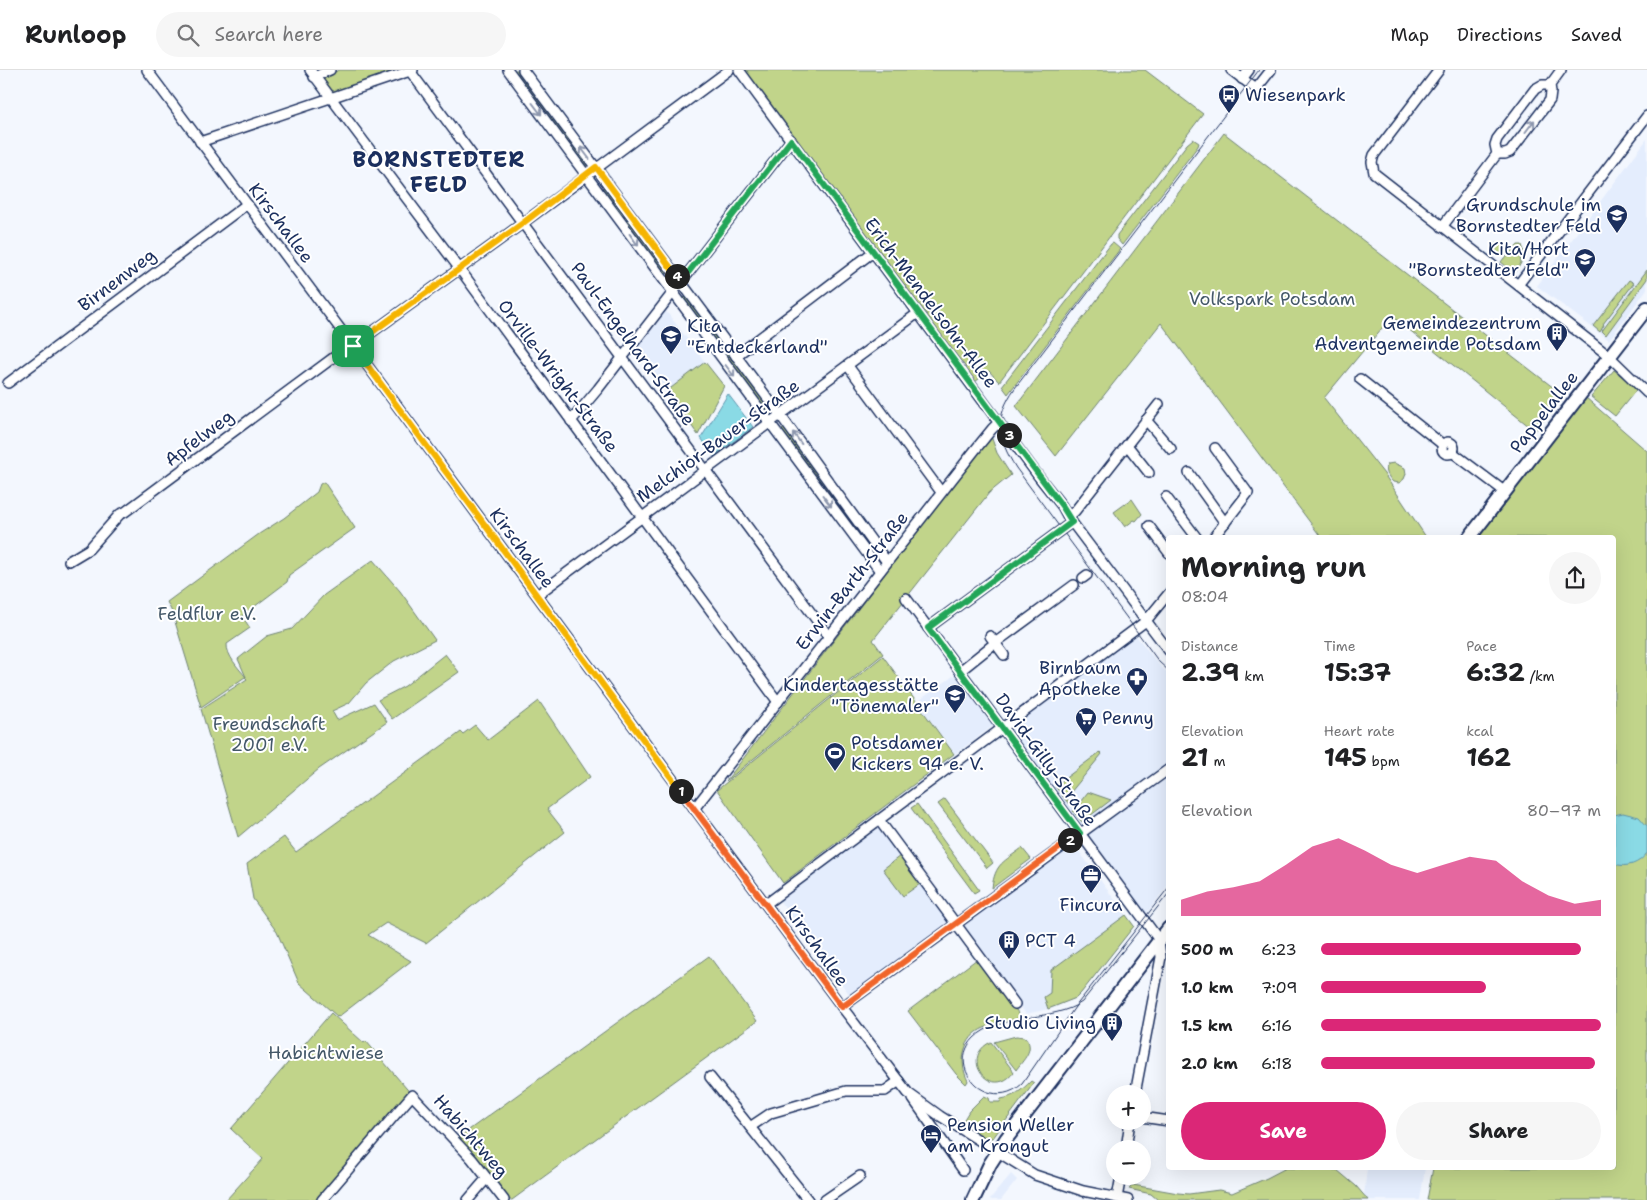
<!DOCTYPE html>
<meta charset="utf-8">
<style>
body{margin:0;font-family:"Shantell Sans",sans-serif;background:#f6f6f6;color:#202124;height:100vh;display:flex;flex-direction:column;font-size:19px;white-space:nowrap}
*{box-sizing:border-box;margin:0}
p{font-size:16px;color:#757577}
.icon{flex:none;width:28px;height:28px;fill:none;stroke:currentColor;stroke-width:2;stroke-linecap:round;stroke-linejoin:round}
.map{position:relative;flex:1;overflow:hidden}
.side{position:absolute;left:1166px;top:465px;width:450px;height:635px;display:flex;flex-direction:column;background:#fff;border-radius:5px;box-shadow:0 5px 20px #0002}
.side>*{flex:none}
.fabs{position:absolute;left:1106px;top:1015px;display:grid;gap:10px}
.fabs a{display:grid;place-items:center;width:45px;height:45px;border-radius:50%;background:#fff;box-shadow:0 5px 20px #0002;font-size:25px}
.pin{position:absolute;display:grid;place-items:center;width:42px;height:42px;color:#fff;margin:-21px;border-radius:10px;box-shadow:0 2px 8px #0006}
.km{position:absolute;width:25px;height:25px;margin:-12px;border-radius:50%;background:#222;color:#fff;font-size:14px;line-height:25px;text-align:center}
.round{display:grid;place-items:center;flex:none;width:52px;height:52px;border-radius:26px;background:#f6f6f6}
.headline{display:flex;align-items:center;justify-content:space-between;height:85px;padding:0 15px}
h1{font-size:28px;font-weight:700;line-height:38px}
.figures{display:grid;grid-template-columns:repeat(3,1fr);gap:8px;height:85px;padding:5px 15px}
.figures div{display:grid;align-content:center}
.figures b{font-size:25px;font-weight:700}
.figures small{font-size:14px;font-weight:400}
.figures p{font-size:14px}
.chart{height:140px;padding:10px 15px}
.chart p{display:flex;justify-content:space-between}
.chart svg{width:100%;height:90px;margin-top:5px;fill:#db2777;opacity:.7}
.button{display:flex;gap:10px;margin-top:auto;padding:10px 15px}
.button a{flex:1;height:58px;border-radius:30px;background:#db2777;color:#fff;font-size:20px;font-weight:700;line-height:58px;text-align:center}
.button a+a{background:#f6f6f6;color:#202124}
ul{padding:0 15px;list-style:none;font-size:16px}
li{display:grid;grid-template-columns:80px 60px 1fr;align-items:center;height:38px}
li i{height:12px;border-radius:6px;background:#db2777}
header{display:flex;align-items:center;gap:30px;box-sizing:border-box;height:70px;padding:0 25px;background:#fff;border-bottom:1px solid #e0e0e0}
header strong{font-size:24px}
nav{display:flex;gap:28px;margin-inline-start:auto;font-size:18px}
.search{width:350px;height:45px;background:#f6f6f6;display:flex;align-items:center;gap:12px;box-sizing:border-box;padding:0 18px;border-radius:28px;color:#757577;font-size:19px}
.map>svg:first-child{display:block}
.built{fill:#e4edfd}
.green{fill:#c1d48a;stroke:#6e8274}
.water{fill:#8adae5;stroke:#5e96af}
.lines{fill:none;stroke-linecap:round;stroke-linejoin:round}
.street-casing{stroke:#1b2f5e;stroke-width:12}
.secondary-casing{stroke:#1b2f5e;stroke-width:16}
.street{stroke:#fff;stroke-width:9}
.secondary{stroke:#fff;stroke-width:12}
.tram{stroke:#1b2f5e;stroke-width:1}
.oneway{stroke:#8d97ae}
.split-1-casing{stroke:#fff;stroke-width:10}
.split-2-casing{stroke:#fff;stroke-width:10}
.split-3-casing{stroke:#fff;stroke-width:10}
.split-4-casing{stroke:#fff;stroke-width:10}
.split-5-casing{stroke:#fff;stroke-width:10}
.split-1{stroke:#f5b400;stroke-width:6}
.split-2{stroke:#f0652b;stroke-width:6}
.split-3{stroke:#22a559;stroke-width:6}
.split-4{stroke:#22a559;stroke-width:6}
.split-5{stroke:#f5b400;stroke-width:6}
.labels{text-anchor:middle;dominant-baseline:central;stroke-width:4;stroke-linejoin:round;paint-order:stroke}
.poi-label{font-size:18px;fill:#1b2f5e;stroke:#fff;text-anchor:start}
.street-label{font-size:18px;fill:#1b2f5e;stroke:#fff}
.park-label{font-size:18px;fill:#445869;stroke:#fff}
.district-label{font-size:22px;font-weight:bold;letter-spacing:1px;fill:#1b2f5e;stroke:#fff}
</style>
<header>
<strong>Runloop</strong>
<div class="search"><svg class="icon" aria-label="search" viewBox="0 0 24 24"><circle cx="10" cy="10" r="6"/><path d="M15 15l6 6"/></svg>Search here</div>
<nav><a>Map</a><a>Directions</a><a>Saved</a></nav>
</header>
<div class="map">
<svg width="1647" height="1130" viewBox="0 0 1647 1130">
<rect width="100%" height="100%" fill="#f3f7fe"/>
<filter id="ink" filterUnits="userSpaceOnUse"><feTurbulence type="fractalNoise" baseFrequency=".02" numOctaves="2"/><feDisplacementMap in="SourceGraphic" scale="10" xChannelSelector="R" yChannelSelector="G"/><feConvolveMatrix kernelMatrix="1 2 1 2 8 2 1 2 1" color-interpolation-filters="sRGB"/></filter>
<g filter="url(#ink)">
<g class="built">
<polygon points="1647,69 1647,219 1609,270 1537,216"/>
<polygon points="666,241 705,292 667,321 637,279"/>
<polygon points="1134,563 1161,597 1169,603 1169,814 1146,844 1011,666 1010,659 1013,654"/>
<polygon points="956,604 993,656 955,684 917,632"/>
<polygon points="879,756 949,850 949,853 947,857 852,928 779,830"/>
<polygon points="1073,773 1134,856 1076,928 1053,938 1026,944 966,863 964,855"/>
<polygon points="1367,1098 1425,1098 1420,1130 1368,1130 1364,1125"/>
<polygon points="1011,1104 1017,1110 1001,1130 992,1130 990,1129"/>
</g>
<g class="green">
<polygon points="339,0 405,0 338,22 330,21 322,12 325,6"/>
<polygon points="512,0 520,0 589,94 584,98"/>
<polygon points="743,0 1145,0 1203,44 999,312 989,301 975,312"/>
<polygon points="1224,63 1563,325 1535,361 1392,246 1324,328 1384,404 1426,467 1321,467 1161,253 1056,386 1016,336"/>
<polygon points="1193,69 1199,73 1198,76 1122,175 1117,169 1117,165 1187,74"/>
<polygon points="605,116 669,202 663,206 600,120"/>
<path d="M1499,172L1507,178L1511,177L1513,181L1518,175H1522L1524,181L1520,186L1521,193L1515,203L1501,192L1504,188L1510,185V182L1507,181C1502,184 1498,188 1492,182L1493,176Z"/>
<polygon points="1113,173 1120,179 1008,324 1002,316 1100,188 1111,174"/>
<polygon points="1647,200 1647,209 1606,265 1602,261"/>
<polygon points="1629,210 1634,213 1603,254 1604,255 1600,262 1593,256"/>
<polygon points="687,226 772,342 767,346 682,229"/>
<polygon points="705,292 724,316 698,365 667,321"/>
<polygon points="1614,300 1637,319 1615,346 1591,327"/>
<polygon points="1585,327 1647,381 1647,1130 1427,1130 1433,1098 1614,1098 1614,468 1476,467"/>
<polygon points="784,358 879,486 874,491 779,362"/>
<polygon points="991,366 997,383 1011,405 989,423 873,570 883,584 726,711"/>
<path d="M1394,393L1405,398L1406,404L1404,409L1399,413L1393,412C1388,407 1384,400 1388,394Z"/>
<path d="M324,412L355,458L289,505L287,512L242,546L250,558L227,574C226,585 239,599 246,607L238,589L267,566L292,559L324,525L373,490L400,521L435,570L394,591L366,613L349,633L332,641L337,650L374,633L387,652L319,699L238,767L201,639L247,609L245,607L201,637L172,542L167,532L259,464L284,448L317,422L320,414Z"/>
<polygon points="1132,429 1142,444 1136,451 1134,450 1125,457 1114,442"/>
<polygon points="445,584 459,602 392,649 378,630 405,616"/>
<polygon points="883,586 954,684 783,813 717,720"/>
<polygon points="539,631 590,707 547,739 565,762 426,873 386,853 368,865 411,891 338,947 299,913 277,862 253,829 247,794 284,767 296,782 461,662 463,664 475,655 488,670"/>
<polygon points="1100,682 1102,684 1066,728 1070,732 1068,733 1055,716"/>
<polygon points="1088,722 1111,730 1082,752 1073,741"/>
<polygon points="945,729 993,793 987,798 938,734"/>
<polygon points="917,734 979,820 974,823 911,738"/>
<path d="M1022,778L1031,789L992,818C995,793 1004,792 1022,778Z"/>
<polygon points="900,786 920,814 903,826 883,799"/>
<polygon points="1126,845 1134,856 1081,923 1076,928 1048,939 1044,927 1050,923 1051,900"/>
<polygon points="709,886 757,951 512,1130 504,1130 455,1070"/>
<path d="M977,889L1022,948C1009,951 996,953 984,958C963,967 958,992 968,1011L966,1014L956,1004L908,941Z"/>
<polygon points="331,943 364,973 366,971 412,1025 322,1130 226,1130 263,1089 231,1059"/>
<path d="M1016,966L1025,967C1036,979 1023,990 1016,1000L994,972Z"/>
<path d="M991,972L1014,1002C991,1032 958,987 991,972Z"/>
<path d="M1031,1011L1034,1013L993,1068H984L963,1051L969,1041L984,1026L989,1028L990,1032H1000L1001,1029C1014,1027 1022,1020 1031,1011Z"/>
<polygon points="1286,1098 1337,1100 1356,1116 1368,1130 1158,1130 1151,1124 1129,1119 1133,1115 1178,1123 1189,1124 1219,1120 1232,1123 1267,1108"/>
</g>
<g class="water">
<polygon points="728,324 753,357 714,386 701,368"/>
<path d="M1623,743L1639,747L1647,756V783C1639,794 1627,798 1614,794V745Z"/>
</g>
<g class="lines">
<g class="street-casing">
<g id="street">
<polyline points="147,0 353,276 662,695 842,937 908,1023 940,1046 1035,1105 1083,1121 1128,1130"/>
<polyline points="310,0 459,198 778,632"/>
<polyline points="508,0 880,501"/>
<polyline points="523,0 781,346 887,492"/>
<polyline points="739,0 1039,407 1062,436 1068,447 1169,581"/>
<polyline points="1231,0 1256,19 1271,0"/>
<polyline points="1439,0 1374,85 1372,92 1374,103 1609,286 1647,323"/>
<polyline points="410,1 829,567"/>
<polyline points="314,7 330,0"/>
<polyline points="1242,9 1249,0"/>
<polyline points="200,72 413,0"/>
<polyline points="1497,84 1505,84 1510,82 1550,30 1551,22 1550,15 1561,0"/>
<polyline points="1442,157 1497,84 1495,75 1497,69 1535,19 1542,15 1550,15"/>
<polyline points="1518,215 1647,46"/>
<polyline points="736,286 873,182"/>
<polyline points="848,296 941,422"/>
<polyline points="1360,309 1442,374"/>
<polyline points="8,313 247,134"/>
<polyline points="1146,350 1171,379"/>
<polyline points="571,351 598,319 791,70"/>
<circle cx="1448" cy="378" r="6"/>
<polyline points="1127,375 1149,403"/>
<polyline points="1452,382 1504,421"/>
<polyline points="1189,403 1225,453"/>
<polyline points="1166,427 1197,468"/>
<polyline points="1068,447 1075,441 1159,334"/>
<polyline points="1149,456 1169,483"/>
<polyline points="1213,468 1248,423 1215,378"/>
<polyline points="69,491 89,479 120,444 125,442 345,279 353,276 523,153 729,0"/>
<polyline points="1083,508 1087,505"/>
<polyline points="537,525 918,243"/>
<polyline points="906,528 1159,870 1161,887 1135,1024"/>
<polyline points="928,558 1072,452"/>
<polyline points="990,566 1004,585"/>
<polyline points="960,601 995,573 1074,515"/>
<polyline points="694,739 975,380 992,359 999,352"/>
<polyline points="879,750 1015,934"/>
<polyline points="766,834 1146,551 1169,523"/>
<polyline points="842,937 1169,699"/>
<polyline points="710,1007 750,1057 771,1043 846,1021 885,1021 899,1011"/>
<polyline points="913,1029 963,1100"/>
<polyline points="1142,1047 1169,1051"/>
<polyline points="750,1057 808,1130"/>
<polyline points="1126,1079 1130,1051"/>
<polyline points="1117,1128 1121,1106"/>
<polyline points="322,1130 412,1025 472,1089 504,1130"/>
<polyline points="468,1130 487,1108"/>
<polyline points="825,1130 860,1106"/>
</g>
</g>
<g class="secondary-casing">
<g id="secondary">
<polyline points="1469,468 1647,238"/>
<polyline points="973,1130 990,1094 1006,1069 1169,858"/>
</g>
</g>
<use href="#street" class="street"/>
<use href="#secondary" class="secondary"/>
<g class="tram">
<path d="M1169,601L1159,592L1135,559L1016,398C997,368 994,348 1015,318L1259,0"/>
<path d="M1169,817L1075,937L1022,1014C989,1044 944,998 974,968C997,944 1055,951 1082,932L1169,823"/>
</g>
</g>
<defs><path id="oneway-shaft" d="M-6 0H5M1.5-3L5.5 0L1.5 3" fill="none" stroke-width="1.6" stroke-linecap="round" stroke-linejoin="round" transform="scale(1.25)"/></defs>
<g class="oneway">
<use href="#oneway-shaft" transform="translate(537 39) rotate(53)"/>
<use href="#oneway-shaft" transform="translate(1530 56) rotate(-53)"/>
<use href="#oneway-shaft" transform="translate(585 83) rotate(-127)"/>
<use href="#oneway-shaft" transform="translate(634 170) rotate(54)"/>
<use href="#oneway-shaft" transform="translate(730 301) rotate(53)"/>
<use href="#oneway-shaft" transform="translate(797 368) rotate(-126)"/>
<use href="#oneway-shaft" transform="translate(827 431) rotate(53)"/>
</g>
</g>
<g class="lines" filter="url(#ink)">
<g class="split-1-casing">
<polyline id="split-1" points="353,276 681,721"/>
</g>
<g class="split-2-casing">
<polyline id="split-2" points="681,721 842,937 1070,770"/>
</g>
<g class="split-3-casing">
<polyline id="split-3" points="1009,365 1062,436 1072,452 928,558 1080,763 1070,770"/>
</g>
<g class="split-4-casing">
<polyline id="split-4" points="677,206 681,212 791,70 1009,365"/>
</g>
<g class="split-5-casing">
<polyline id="split-5" points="353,276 523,153 596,97 677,206"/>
</g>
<use href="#split-1" class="split-1"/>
<use href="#split-2" class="split-2"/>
<use href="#split-3" class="split-3"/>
<use href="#split-4" class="split-4"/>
<use href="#split-5" class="split-5"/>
</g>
<defs>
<g id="bus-pin" transform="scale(1.125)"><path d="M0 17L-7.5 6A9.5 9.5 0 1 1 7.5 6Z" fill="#1b2f5e" stroke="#fff"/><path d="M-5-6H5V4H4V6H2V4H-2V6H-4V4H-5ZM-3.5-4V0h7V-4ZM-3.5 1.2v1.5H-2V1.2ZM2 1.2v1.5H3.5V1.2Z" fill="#fff"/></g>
<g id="school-pin" transform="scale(1.125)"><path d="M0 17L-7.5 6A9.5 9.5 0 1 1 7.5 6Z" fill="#1b2f5e" stroke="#fff"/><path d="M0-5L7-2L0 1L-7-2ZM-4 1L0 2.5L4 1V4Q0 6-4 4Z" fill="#fff"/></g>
<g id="building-pin" transform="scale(1.125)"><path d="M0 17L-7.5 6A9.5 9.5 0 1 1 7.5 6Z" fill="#1b2f5e" stroke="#fff"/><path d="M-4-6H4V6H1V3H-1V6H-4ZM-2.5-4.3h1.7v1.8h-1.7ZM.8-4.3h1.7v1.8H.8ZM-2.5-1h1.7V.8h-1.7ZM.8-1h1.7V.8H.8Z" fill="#fff"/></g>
<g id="pharmacy-pin" transform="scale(1.125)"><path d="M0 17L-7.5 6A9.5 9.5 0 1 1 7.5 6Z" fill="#1b2f5e" stroke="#fff"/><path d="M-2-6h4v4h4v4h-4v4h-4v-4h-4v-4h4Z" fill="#fff"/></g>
<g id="supermarket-pin" transform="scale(1.125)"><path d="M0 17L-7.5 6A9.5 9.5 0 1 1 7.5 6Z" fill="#1b2f5e" stroke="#fff"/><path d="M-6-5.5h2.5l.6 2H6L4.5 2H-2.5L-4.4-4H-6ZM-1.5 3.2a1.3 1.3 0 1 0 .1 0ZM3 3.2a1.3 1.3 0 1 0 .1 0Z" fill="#fff"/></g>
<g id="stadium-pin" transform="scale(1.125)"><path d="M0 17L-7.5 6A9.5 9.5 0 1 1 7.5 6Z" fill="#1b2f5e" stroke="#fff"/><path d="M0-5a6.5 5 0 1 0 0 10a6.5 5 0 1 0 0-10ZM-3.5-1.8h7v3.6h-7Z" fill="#fff"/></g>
<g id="office-pin" transform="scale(1.125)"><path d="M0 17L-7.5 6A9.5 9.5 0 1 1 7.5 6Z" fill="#1b2f5e" stroke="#fff"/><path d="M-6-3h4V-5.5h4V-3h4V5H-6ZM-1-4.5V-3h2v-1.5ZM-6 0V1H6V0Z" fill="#fff"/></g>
<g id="hotel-pin" transform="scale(1.125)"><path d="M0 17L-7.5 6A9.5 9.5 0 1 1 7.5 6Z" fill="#1b2f5e" stroke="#fff"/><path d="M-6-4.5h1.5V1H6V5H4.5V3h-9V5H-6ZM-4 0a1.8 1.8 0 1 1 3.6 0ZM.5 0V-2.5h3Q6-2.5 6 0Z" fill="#fff"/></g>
</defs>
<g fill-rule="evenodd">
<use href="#bus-pin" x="1229" y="25"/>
<use href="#school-pin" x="1617" y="145"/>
<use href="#school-pin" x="1585" y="189"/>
<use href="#building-pin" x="1557" y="263"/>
<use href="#school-pin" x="671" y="266"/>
<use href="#pharmacy-pin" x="1137" y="608"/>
<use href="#school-pin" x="955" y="625"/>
<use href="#supermarket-pin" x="1086" y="648"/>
<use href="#stadium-pin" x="835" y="683"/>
<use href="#office-pin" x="1091" y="805"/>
<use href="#building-pin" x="1009" y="871"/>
<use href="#building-pin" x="1112" y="953"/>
<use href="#hotel-pin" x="931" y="1065"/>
</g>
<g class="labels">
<g class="poi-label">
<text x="1245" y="25">Wiesenpark</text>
<text x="1601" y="135" text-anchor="end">Grundschule im<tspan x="1601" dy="21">Bornstedter Feld</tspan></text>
<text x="1569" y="179" text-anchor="end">Kita/Hort<tspan x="1569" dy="21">"Bornstedter Feld"</tspan></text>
<text x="1541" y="253" text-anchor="end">Gemeindezentrum<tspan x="1541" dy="21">Adventgemeinde Potsdam</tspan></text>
<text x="687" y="256">Kita<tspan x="687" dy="21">"Entdeckerland"</tspan></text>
<text x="1121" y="598" text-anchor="end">Birnbaum<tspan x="1121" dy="21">Apotheke</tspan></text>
<text x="939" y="615" text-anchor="end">Kindertagesstätte<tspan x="939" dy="21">"Tönemaler"</tspan></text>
<text x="1102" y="648">Penny</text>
<text x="851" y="673">Potsdamer<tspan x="851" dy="21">Kickers 94 e. V.</tspan></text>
<text x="1091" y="835" text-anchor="middle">Fincura</text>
<text x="1025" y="871">PCT 4</text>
<text x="1096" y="953" text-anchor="end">Studio Living</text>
<text x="947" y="1055">Pension Weller<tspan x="947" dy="21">am Krongut</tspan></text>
</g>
<g class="street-label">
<text transform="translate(281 153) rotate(53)">Kirschallee</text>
<text transform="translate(117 210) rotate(-37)">Birnenweg</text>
<text transform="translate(931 233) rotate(53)">Erich-Mendelsohn-Allee</text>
<text transform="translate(633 274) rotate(54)">Paul-Engelhard-Straße</text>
<text transform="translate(558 306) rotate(53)">Orville-Wright-Straße</text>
<text transform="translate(1544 342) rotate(-52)">Pappelallee</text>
<text transform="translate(199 368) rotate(-37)">Apfelweg</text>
<text transform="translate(718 371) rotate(-36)">Melchior-Bauer-Straße</text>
<text transform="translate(522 478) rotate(53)">Kirschallee</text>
<text transform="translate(852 511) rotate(-52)">Erwin-Barth-Straße</text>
<text transform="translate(1046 690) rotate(54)">David-Gilly-Straße</text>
<text transform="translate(817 876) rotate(54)">Kirschallee</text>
<text transform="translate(471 1066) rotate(49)">Habichtweg</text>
</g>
<g class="park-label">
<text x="1272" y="229">Volkspark Potsdam</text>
<text x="207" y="544">Feldflur e.V.</text>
<text x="269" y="654">Freundschaft<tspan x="269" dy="21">2001 e.V.</tspan></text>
<text x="326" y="983">Habichtwiese</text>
</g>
<g class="district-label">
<text x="439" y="89">BORNSTEDTER<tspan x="439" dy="25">FELD</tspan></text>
</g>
</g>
</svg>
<div class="fabs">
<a>+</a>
<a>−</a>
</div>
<div class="pin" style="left:353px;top:276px;background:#1e9e55"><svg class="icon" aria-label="arrive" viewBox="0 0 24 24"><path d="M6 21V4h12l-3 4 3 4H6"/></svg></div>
<b class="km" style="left:681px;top:721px">1</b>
<b class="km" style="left:1070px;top:770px">2</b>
<b class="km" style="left:1009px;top:365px">3</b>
<b class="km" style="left:677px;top:206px">4</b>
<section class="side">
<div class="headline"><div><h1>Morning run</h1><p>08:04</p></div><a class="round"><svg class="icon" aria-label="share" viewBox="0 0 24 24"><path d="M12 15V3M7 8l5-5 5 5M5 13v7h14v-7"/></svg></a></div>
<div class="figures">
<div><p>Distance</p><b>2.39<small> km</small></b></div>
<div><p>Time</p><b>15:37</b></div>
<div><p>Pace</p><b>6:32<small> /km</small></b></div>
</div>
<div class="figures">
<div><p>Elevation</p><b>21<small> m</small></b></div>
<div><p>Heart rate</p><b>145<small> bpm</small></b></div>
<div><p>kcal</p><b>162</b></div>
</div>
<div class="chart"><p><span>Elevation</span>80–97 m</p>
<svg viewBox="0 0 160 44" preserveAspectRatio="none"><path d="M0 44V36L10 32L20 30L30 27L40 19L50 10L60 6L70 12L80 19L90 23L100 19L110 15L120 17L130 27L140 34L150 38L160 36V44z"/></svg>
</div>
<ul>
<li><b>500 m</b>6:23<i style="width:93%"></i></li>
<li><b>1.0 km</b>7:09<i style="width:59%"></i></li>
<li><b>1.5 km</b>6:16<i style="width:100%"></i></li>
<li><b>2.0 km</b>6:18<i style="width:98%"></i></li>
</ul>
<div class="button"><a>Save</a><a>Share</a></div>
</section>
</div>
